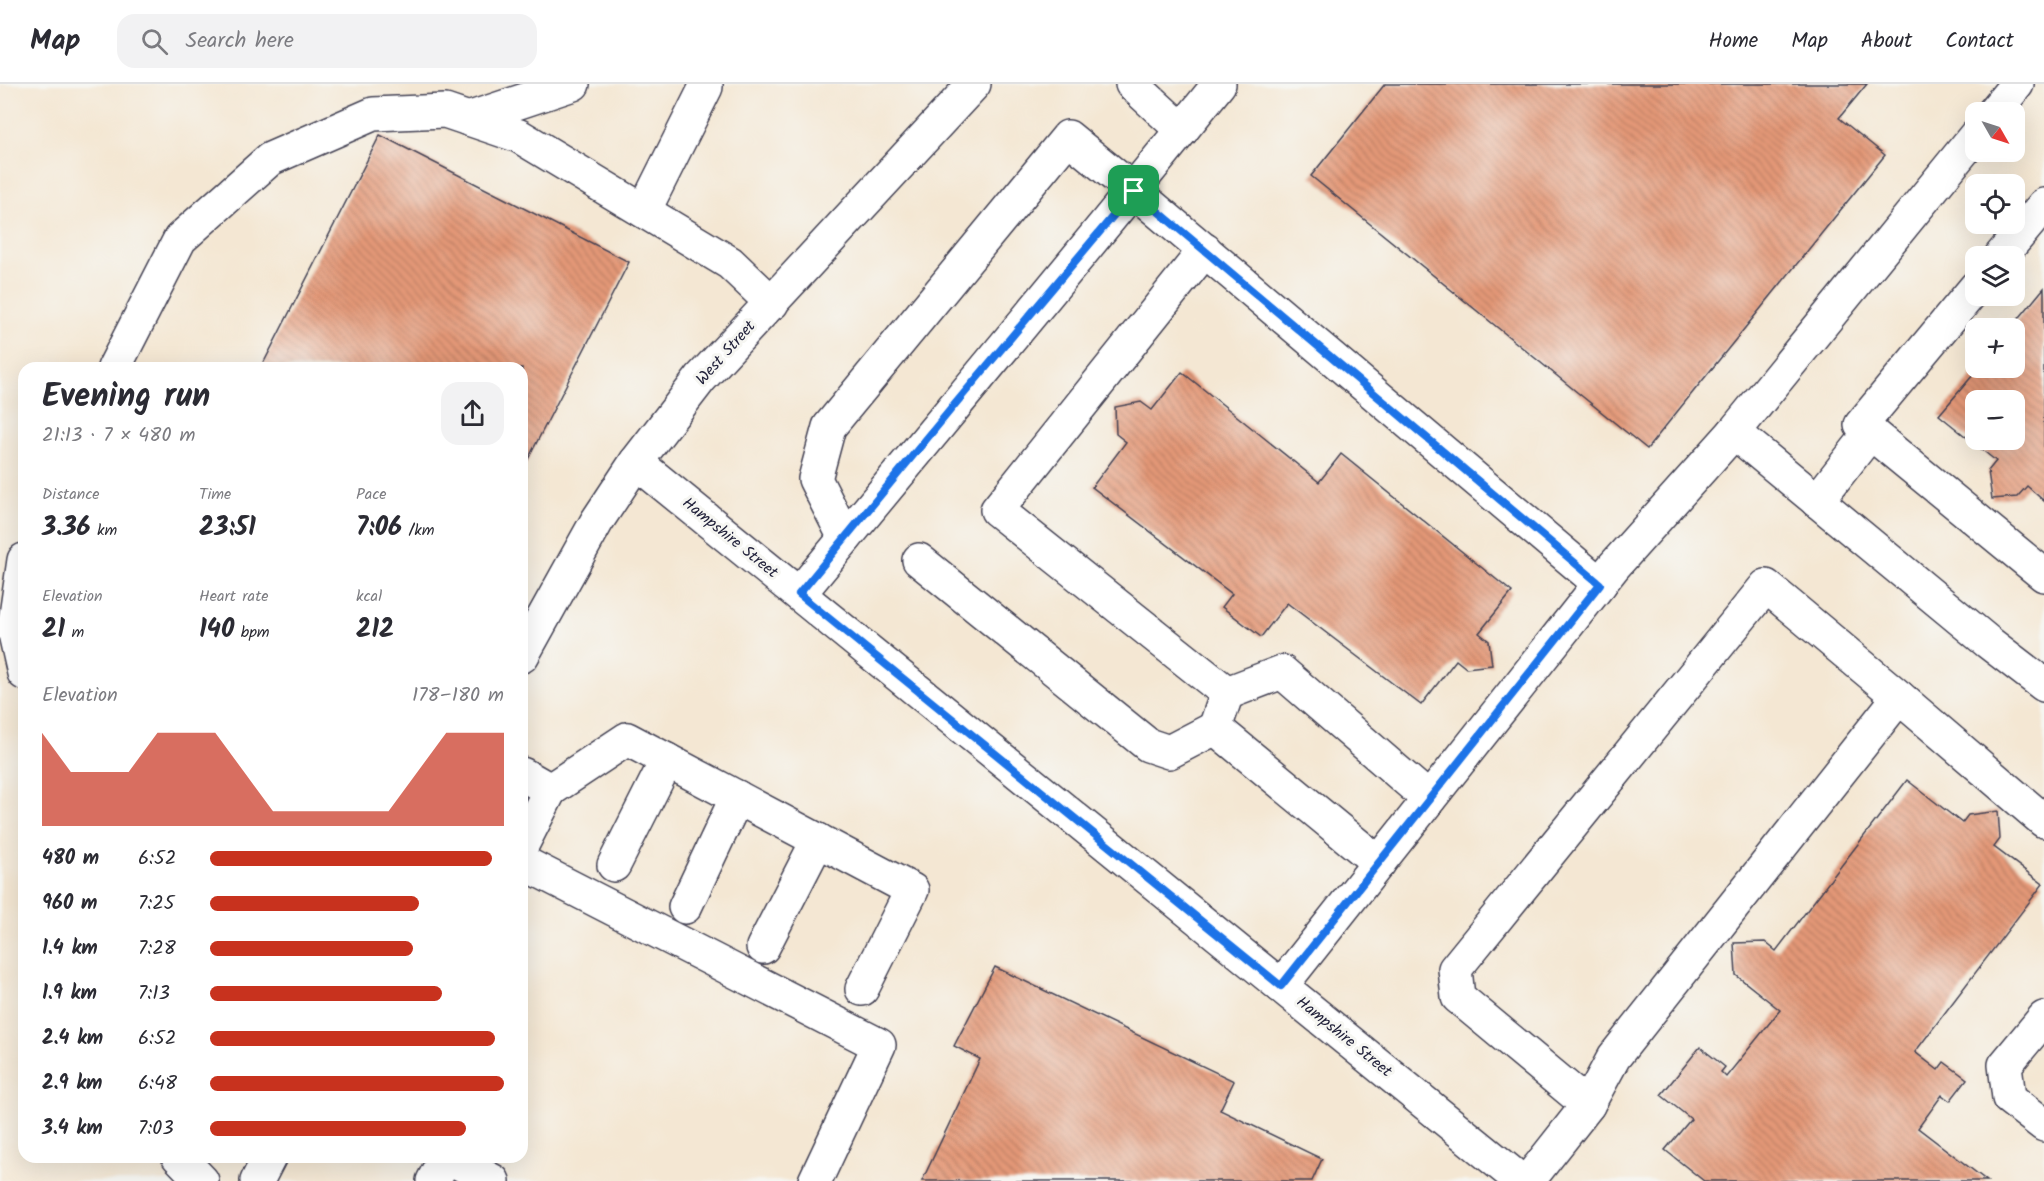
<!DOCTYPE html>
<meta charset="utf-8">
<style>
body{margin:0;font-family:Kalam,sans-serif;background:#f2f2f3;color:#2b2b33;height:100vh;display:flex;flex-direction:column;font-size:22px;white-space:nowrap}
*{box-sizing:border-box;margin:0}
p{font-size:20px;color:#7c7c81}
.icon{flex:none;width:33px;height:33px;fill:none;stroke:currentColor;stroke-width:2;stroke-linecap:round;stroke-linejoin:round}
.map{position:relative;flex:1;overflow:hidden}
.panel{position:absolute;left:18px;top:278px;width:510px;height:801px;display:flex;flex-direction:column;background:#fff;border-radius:18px;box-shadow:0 6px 24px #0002}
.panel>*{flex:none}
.needle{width:39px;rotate:129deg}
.buttons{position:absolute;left:1965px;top:18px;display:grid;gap:12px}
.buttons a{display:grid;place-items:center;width:60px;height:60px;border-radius:12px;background:#fff;box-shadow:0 6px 24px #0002;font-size:30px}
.pin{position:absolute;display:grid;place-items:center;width:51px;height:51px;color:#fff;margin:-26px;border-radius:12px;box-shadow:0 3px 9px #0006}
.round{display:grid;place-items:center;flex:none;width:63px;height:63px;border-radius:18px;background:#f2f2f3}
.headline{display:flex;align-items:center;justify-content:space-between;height:102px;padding:0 24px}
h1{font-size:33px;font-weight:700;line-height:45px}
.stats{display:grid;grid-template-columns:repeat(3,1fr);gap:9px;height:102px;padding:6px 24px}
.stats div{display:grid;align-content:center}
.stats b{font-size:26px;font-weight:700}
.stats small{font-size:16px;font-weight:400}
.stats p{font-size:16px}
.chart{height:168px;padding:12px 24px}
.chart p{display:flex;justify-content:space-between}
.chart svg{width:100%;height:108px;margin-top:6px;fill:#c8321e;opacity:.7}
ul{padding:0 24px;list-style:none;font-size:20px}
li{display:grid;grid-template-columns:96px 72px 1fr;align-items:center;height:45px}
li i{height:15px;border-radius:8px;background:#c8321e}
header{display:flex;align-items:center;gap:36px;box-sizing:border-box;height:84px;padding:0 30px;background:#fff;border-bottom:2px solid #e1e1e2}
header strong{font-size:28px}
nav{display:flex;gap:33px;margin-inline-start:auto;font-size:21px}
.search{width:420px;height:54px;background:#f2f2f3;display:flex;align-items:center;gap:15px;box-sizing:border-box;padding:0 21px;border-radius:18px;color:#7c7c81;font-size:22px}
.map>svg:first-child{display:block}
.building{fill:url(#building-back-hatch);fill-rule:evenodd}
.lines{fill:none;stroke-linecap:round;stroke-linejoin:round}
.minor-casing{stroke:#424052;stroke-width:36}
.minor{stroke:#fff;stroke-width:33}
.route-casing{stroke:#fff;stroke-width:12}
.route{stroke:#1a73e8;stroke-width:8}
.labels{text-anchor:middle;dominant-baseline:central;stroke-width:6;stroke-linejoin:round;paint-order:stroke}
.street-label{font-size:16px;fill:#22223b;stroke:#f6f6f2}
</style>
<header>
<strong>Map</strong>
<div class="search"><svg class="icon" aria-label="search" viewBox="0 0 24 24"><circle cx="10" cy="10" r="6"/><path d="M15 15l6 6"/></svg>Search here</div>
<nav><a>Home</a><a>Map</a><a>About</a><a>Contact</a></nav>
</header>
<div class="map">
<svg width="2044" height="1097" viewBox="0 0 2044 1097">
<defs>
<pattern id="building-back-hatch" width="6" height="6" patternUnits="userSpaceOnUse" patternTransform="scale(1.5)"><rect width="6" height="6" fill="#e49877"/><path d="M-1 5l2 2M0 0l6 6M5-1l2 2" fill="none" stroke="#b87c63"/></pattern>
</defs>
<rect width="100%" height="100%" fill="#f6f6f2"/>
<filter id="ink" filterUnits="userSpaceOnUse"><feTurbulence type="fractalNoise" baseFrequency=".0167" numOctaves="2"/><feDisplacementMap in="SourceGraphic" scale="12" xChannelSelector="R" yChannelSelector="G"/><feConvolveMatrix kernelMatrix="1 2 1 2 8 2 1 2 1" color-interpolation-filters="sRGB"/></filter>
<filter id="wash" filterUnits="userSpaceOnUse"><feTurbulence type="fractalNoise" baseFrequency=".008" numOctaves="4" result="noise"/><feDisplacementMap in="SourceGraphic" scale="24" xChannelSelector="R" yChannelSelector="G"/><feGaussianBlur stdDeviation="1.35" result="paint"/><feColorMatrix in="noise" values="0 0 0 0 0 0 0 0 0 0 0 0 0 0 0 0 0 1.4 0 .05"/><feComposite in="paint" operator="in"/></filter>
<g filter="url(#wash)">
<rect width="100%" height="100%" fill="#f4e7d3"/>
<g id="blocks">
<g class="building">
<polygon points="1385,0 1867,0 1839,34 1885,71 1647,365 1311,92"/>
<polygon points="380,51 629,178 522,387 522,284 261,284"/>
<path d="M2044,204V417L2027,402L2017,413L1992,415L1988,387L1996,377L1939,331L1979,284H2014V244H2011ZM1976,316H2014V356H1976Z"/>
<polygon points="1182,288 1319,398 1341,370 1512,508 1479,549 1489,557 1492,581 1466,584 1456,576 1421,621 1287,519 1261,553 1222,523 1232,510 1092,403 1126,358 1116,350 1115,323 1141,318 1152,326"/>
<polygon points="1907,696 1962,739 1968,731 1998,727 2000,755 1994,763 2043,800 1915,968 1938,986 1944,978 1967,995 1950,1017 1942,1011 1918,1044 1987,1097 1704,1097 1665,1066 1691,1035 1661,1011 1700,963 1725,983 1721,988 1726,993 1780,926 1736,891 1734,859 1765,858 1776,867"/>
<polygon points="995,883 1234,997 1220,1026 1322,1075 1312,1097 922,1097 980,975 954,962"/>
</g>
</g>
</g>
<g filter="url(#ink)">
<use href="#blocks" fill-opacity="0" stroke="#424052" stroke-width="1.5"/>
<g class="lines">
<g class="minor-casing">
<g id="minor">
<polyline points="1132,0 1182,46"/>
<polyline points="1994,28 2017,0"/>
<polyline points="468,35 573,0"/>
<polyline points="644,127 706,3 706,0"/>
<polyline points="1205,166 997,426 1227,609 1215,644 1379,779"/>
<polyline points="2001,172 2044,121"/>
<polyline points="1976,203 1861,341 2044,491"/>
<polyline points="114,284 180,155 270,75 373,30 445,27 519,52 730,179 772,219"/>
<polyline points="1734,348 1988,558 2044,601"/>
<polyline points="636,378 1521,1097"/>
<polyline points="1817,417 1871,348"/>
<polyline points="845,454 815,395 829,343 1068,53 1134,107 1600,500"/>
<polyline points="24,476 14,545 24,589"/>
<polyline points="919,476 1148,661 1169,668 1215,644"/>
<path d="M799,510C939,340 1081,172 1219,0"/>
<polyline points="522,572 597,437 636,378 701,294 974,0"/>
<polyline points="1227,609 1282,588 1429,715"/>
<polyline points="522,690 550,706 522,761"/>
<polyline points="550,706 627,655 912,806 862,905"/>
<polyline points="522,778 879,961 815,1097"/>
<polyline points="614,781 667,676"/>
<polyline points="685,823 737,713"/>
<polyline points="763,863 818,756"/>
<polyline points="1281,902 1614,482 1734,348 1976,51"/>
<polyline points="2044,934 2005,981 2009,1014 2044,1041"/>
<polyline points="1588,1021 1614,973 1899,613"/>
<polyline points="178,1072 202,1097"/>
<polyline points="257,1097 270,1072"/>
<polyline points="433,1097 446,1072 493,1097"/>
<polyline points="1528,1097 1588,1021 1458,913 1455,885 1766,502 1899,613 2044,737"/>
</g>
</g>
<use href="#minor" class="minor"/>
</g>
</g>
<g class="lines" filter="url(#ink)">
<g class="route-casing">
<polygon id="route" points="1134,107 1600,500 1281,902 799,510 956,319"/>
</g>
<use href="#route" class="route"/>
</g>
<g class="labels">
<g class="street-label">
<text transform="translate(726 269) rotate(-48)">West Street</text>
<text transform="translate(730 454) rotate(39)">Hampshire Street</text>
<text transform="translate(1344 953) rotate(39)">Hampshire Street</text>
</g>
</g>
</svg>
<div class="buttons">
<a><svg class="needle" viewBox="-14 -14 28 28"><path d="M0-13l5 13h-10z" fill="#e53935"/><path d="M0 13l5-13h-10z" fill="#7c7c81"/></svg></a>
<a><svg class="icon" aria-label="locate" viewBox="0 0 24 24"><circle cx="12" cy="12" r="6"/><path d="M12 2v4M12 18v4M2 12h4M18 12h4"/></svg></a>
<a><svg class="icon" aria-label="layers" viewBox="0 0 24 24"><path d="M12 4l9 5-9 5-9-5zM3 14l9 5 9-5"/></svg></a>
<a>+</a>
<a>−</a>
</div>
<div class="pin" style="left:1134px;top:107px;background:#1e9e55"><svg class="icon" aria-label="arrive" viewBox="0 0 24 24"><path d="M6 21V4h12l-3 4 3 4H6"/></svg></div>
<section class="panel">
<div class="headline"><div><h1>Evening run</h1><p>21:13 · 7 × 480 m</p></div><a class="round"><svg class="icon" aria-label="share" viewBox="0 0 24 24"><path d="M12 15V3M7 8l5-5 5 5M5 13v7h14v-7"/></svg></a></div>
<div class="stats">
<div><p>Distance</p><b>3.36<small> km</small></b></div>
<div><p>Time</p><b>23:51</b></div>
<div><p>Pace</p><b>7:06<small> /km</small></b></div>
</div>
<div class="stats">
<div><p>Elevation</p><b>21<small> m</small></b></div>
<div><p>Heart rate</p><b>140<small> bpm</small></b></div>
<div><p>kcal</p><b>212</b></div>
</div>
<div class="chart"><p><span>Elevation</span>178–180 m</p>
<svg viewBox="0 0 160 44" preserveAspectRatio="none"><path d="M0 44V6L10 22L20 22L30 22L40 6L50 6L60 6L70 22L80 38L90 38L100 38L110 38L120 38L130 22L140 6L150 6L160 6V44z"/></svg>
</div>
<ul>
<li><b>480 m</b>6:52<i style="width:96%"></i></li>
<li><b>960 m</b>7:25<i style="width:71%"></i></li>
<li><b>1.4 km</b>7:28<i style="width:69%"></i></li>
<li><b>1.9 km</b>7:13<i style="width:79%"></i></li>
<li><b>2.4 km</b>6:52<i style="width:97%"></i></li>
<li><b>2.9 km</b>6:48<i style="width:100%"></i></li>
<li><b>3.4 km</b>7:03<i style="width:87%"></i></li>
</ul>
</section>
</div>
